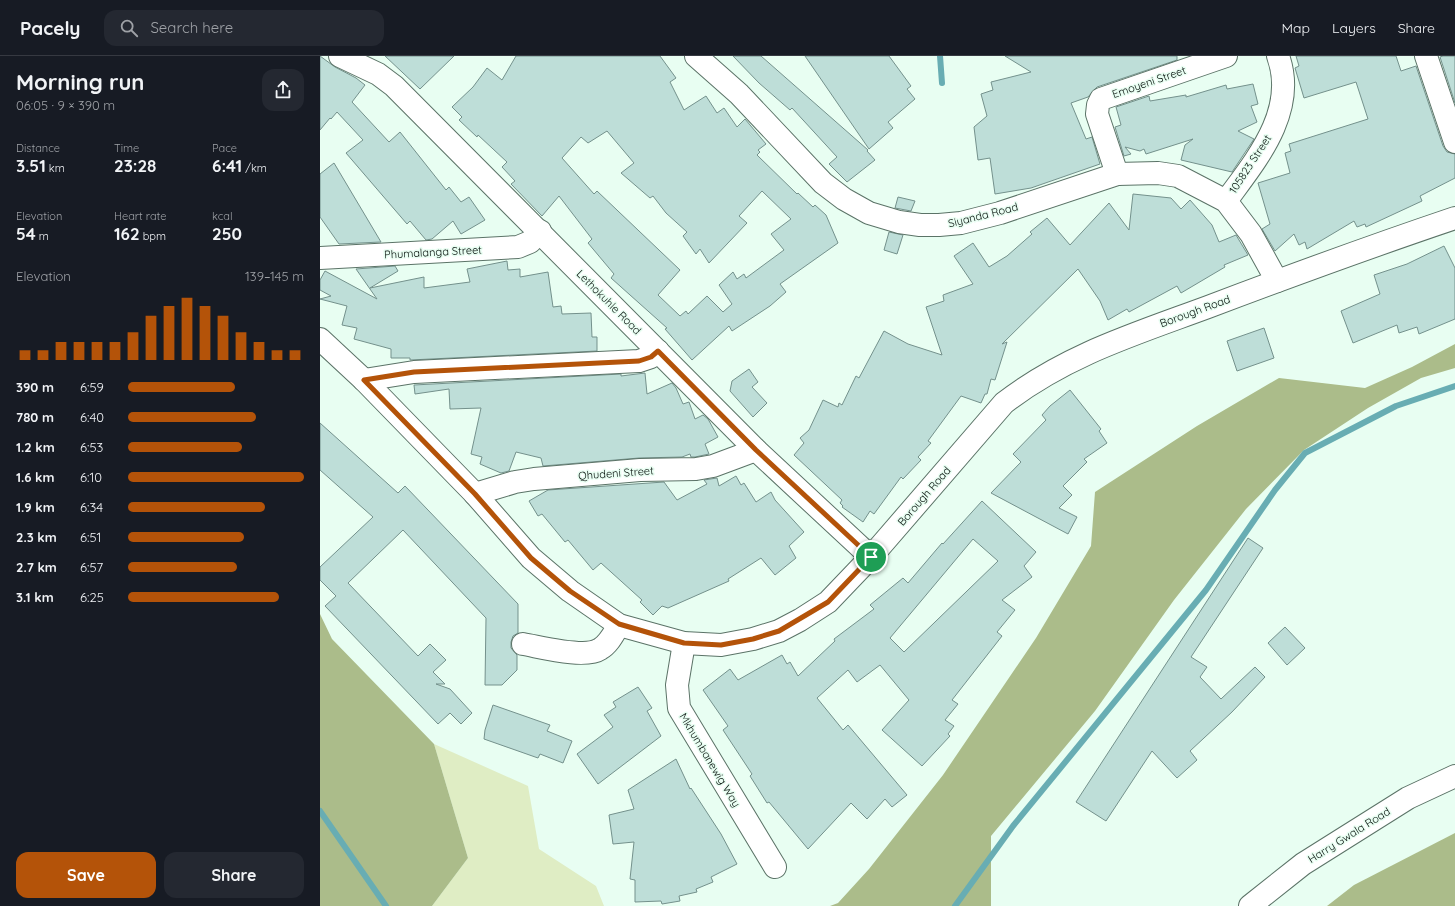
<!DOCTYPE html>
<meta charset="utf-8">
<style>
body{margin:0;font-family:Quicksand,sans-serif;background:#242831;color:#f1f3f6;height:100vh;display:flex;flex-direction:column;font-size:15px;white-space:nowrap}
*{box-sizing:border-box;margin:0}
p{font-size:13px;color:#9ea1a6}
.icon{flex:none;width:22px;height:22px;fill:none;stroke:currentColor;stroke-width:2;stroke-linecap:round;stroke-linejoin:round}
.map{position:relative;flex:1;overflow:hidden}
.side{display:flex;flex-direction:column;background:#171b24;width:320px}
.side>*{flex:none}
.pin{position:absolute;display:grid;place-items:center;width:34px;height:34px;color:#fff;margin:-17px;border:2px solid #fff;border-radius:50%;box-shadow:0 1px 4px #0007}
.round{display:grid;place-items:center;flex:none;width:42px;height:42px;border-radius:12px;background:#242831}
.summary{display:flex;align-items:center;justify-content:space-between;height:68px;padding:0 16px}
h1{font-size:22px;font-weight:700;line-height:30px}
.stats{display:grid;grid-template-columns:repeat(3,1fr);gap:6px;height:68px;padding:4px 16px}
.stats div{display:grid;align-content:center}
.stats b{font-size:17px;font-weight:700}
.stats small{font-size:11px;font-weight:400}
.stats p{font-size:11px}
.chart{height:112px;padding:8px 16px}
.chart p{display:flex;justify-content:space-between}
.chart svg{width:100%;height:72px;margin-top:4px;stroke:#b45309;stroke-width:6}
.action{display:flex;gap:8px;margin-top:auto;padding:8px 16px}
.action a{flex:1;height:46px;border-radius:12px;background:#b45309;color:#fff;font-size:16px;font-weight:700;line-height:46px;text-align:center}
.action a+a{background:#242831;color:#f1f3f6}
ul{padding:0 16px;list-style:none;font-size:13px}
li{display:grid;grid-template-columns:64px 48px 1fr;align-items:center;height:30px}
li i{height:10px;border-radius:5px;background:#b45309}
header{display:flex;align-items:center;gap:24px;box-sizing:border-box;height:56px;padding:0 20px;background:#171b24;border-bottom:1px solid #363941}
header strong{font-size:19px}
nav{display:flex;gap:22px;margin-inline-start:auto;font-size:14px}
.search{width:280px;height:36px;background:#242831;display:flex;align-items:center;gap:10px;box-sizing:border-box;padding:0 14px;border-radius:12px;color:#9ea1a6;font-size:15px}
main{display:flex;flex:1;min-height:0}
.map>svg:first-child{display:block}
.green{fill:#dfedc4}
.forest{fill:#abbc8a}
.lines{fill:none;stroke-linecap:round;stroke-linejoin:round}
.stream{stroke:#68adb3;stroke-width:6}
.building{fill:#beded8;stroke:#74918c;fill-rule:evenodd}
.minor-casing{stroke:#5b7367;stroke-width:24}
.major-casing{stroke:#5b7367;stroke-width:24}
.minor{stroke:#fff;stroke-width:22}
.major{stroke:#fff;stroke-width:22}
.route-casing{stroke:#fff;stroke-width:8}
.route{stroke:#b45309;stroke-width:5}
.labels{text-anchor:middle;dominant-baseline:central;stroke-width:3;stroke-linejoin:round;paint-order:stroke}
.street-label{font-size:11px;fill:#07100c;stroke:#e8fef2}
</style>
<header>
<strong>Pacely</strong>
<div class="search"><svg class="icon" aria-label="search" viewBox="0 0 24 24"><circle cx="10" cy="10" r="6"/><path d="M15 15l6 6"/></svg>Search here</div>
<nav><a>Map</a><a>Layers</a><a>Share</a></nav>
</header>
<main>
<section class="side">
<div class="summary"><div><h1>Morning run</h1><p>06:05 · 9 × 390 m</p></div><a class="round"><svg class="icon" aria-label="share" viewBox="0 0 24 24"><path d="M12 15V3M7 8l5-5 5 5M5 13v7h14v-7"/></svg></a></div>
<div class="stats">
<div><p>Distance</p><b>3.51<small> km</small></b></div>
<div><p>Time</p><b>23:28</b></div>
<div><p>Pace</p><b>6:41<small> /km</small></b></div>
</div>
<div class="stats">
<div><p>Elevation</p><b>54<small> m</small></b></div>
<div><p>Heart rate</p><b>162<small> bpm</small></b></div>
<div><p>kcal</p><b>250</b></div>
</div>
<div class="chart"><p><span>Elevation</span>139–145 m</p>
<svg viewBox="0 0 160 44" preserveAspectRatio="none"><path d="M5 44V38M15 44V38M25 44V33M35 44V33M45 44V33M55 44V33M65 44V27M75 44V17M85 44V11M95 44V6M105 44V11M115 44V17M125 44V27M135 44V33M145 44V38M155 44V38"/></svg>
</div>
<ul>
<li><b>390 m</b>6:59<i style="width:61%"></i></li>
<li><b>780 m</b>6:40<i style="width:73%"></i></li>
<li><b>1.2 km</b>6:53<i style="width:65%"></i></li>
<li><b>1.6 km</b>6:10<i style="width:100%"></i></li>
<li><b>1.9 km</b>6:34<i style="width:78%"></i></li>
<li><b>2.3 km</b>6:51<i style="width:66%"></i></li>
<li><b>2.7 km</b>6:57<i style="width:62%"></i></li>
<li><b>3.1 km</b>6:25<i style="width:86%"></i></li>
</ul>
<div class="action"><a>Save</a><a>Share</a></div>
</section>
<div class="map">
<svg width="1135" height="850" viewBox="0 0 1135 850">
<rect width="100%" height="100%" fill="#e8fef2"/>
<polygon class="green" points="114,688 208,730 219,793 276,830 284,850 112,850 148,802"/>
<g class="forest">
<polygon points="1135,288 1135,312 1101,322 1048,352 984,394 926,453 854,544 775,655 671,780 671,850 510,850 518,847 549,813 623,719 716,582 771,490 775,436 877,370 959,322 1045,332 1092,311"/>
<polygon points="0,558 12,583 114,688 148,802 112,850 0,850"/>
<polygon points="1135,777 1135,850 1007,850 1034,829"/>
</g>
<g class="lines">
<g class="stream">
<polyline points="620,0 622,27"/>
<polyline points="0,755 66,850"/>
<polyline points="635,850 693,770 886,534 955,434 985,397 1076,350 1135,330"/>
</g>
</g>
<g class="building">
<polygon points="0,0 15,11 36,22 45,29 32,46 69,86 80,76 126,134 129,131 141,146 149,141 165,164 141,178 133,165 112,183 106,184 90,165 87,168 26,97 43,84 17,56 11,63 10,62 0,74"/>
<polygon points="65,0 134,0 100,33"/>
<path d="M196,0H340L356,22L350,26L364,54L386,40L397,57L404,52L417,71L425,63L446,88L438,94L440,96L437,99L477,138L478,137L493,151L495,149L506,159L518,187L460,228L466,236L450,250L412,275L409,270L372,304L345,273L347,272L291,222L294,218L268,187L272,183L239,140L222,160L191,128L195,125L182,111L187,106L158,79L157,81L139,64L142,61L132,51L153,31L167,12L182,24ZM287,75L314,107L301,117L330,142L333,140L346,157L367,176L363,180L376,198L380,193L389,207L427,167L419,160L442,135L471,163L451,178L464,194L426,222L424,218L417,223L413,216L399,229L412,248L403,256L387,240L368,258L366,255L360,260L338,239L360,214L277,135L274,138L242,102L261,81L268,87Z"/>
<polygon points="413,0 441,0 548,94 547,95 555,104 527,126 509,108 517,101 472,52 470,54 439,27"/>
<polygon points="485,0 569,0 591,30 587,33 595,43 568,66 573,72 549,93"/>
<polygon points="685,0 857,0 857,4 777,31 768,41 751,47 766,83 772,81 780,108 711,132 675,138 670,102 658,104 654,71 667,60 661,38 673,34 671,26 711,16"/>
<polygon points="976,0 1076,0 1081,15 1096,10 1123,90 1127,96 1135,98 1135,122 1100,140 1102,145 1046,171 1045,168 1037,171 1034,165 987,193 985,186 979,189 974,178 955,195 942,173 950,168 938,127 970,117 965,97 971,95 969,88 1048,63 1036,26 984,42 975,12 979,10"/>
<polygon points="1123,0 1135,0 1135,47 1120,1"/>
<polygon points="933,28 938,48 931,50 937,66 918,75 934,83 912,116 861,104 865,89 873,83 826,98 824,93 820,95 805,91 811,98 804,100 795,71 801,69 796,51 829,40 830,45 866,39 866,41 906,29 907,33"/>
<polygon points="14,107 61,186 19,188 0,161 0,118"/>
<polygon points="813,138 851,142 861,153 870,144 892,169 899,186 916,179 928,199 904,209 905,211 861,237 857,230 809,256 807,253 788,264 780,245 758,213 682,288 687,286 675,324 671,323 667,338 665,338 661,347 641,340 608,385 611,387 598,401 601,404 583,423 581,421 554,458 550,455 543,466 522,451 523,450 520,447 522,444 474,399 484,387 480,382 489,374 503,344 518,351 519,347 522,349 536,320 539,322 564,275 588,288 622,299 606,251 624,245 623,239 653,228 634,200 653,187 669,211 687,200 712,178 710,176 727,162 750,189 789,147 809,174"/>
<polygon points="578,141 595,145 591,155 575,152"/>
<polygon points="569,176 583,179 577,198 564,194"/>
<polygon points="1124,190 1135,212 1135,263 1099,278 1097,271 1079,277 1077,269 1033,287 1021,255 1060,238 1054,219 1087,208"/>
<polygon points="187,205 188,214 200,213 200,221 228,216 233,251 241,250 242,258 271,257 272,281 277,281 277,295 90,304 90,302 71,302 71,293 34,283 37,272 22,269 27,250 0,243 11,240 0,234 0,224 5,215 57,243 36,213 75,210 78,215 50,232 104,221 104,232 150,226 147,213"/>
<polygon points="944,272 954,302 917,315 907,285"/>
<polygon points="429,313 438,326 432,331 447,347 433,361 410,335 412,325"/>
<polygon points="325,317 327,338 352,327 356,332 363,348 369,346 375,363 383,359 388,363 398,381 385,388 389,398 375,401 371,401 370,398 362,401 319,402 223,410 221,402 196,396 189,415 181,417 160,408 162,401 151,398 161,352 130,353 129,333 95,338 94,329 301,318 301,320"/>
<polygon points="750,334 781,373 779,375 787,387 764,403 767,406 743,430 752,439 739,452 757,461 748,478 671,437 701,406 693,398 726,364 722,359 730,350"/>
<polygon points="0,367 78,437 85,430 198,548 198,577 193,580 191,586 191,592 197,599 197,614 182,629 165,629 166,562 83,474 28,527 98,600 110,588 126,604 113,616 125,628 116,628 130,633 152,657 141,668 130,657 118,668 5,550 16,540 0,524 0,511 53,461 0,414"/>
<polygon points="416,420 421,429 424,427 436,446 451,436 455,444 484,476 469,490 476,502 455,519 441,502 408,523 409,525 348,552 342,550 333,559 320,546 322,544 281,507 273,514 248,484 245,486 222,458 218,460 209,445 228,434 344,426 357,444 387,428 384,424 397,422 399,430"/>
<path d="M662,445L716,496L704,510L712,521L682,544L695,554L677,576L682,580L632,644L638,648L625,664L634,670L628,678L630,680L602,710L562,674L589,644L560,609L537,626L528,614L497,642L523,674L528,669L587,739L572,751L565,743L547,763L531,747L488,793L449,746L447,747L430,720L432,718L403,674L408,670L383,634L410,613L418,624L462,599L467,608L470,606L478,620L515,585L514,583L554,553L550,549L583,522L588,527L622,487L623,488ZM653,483L678,505L584,596L570,582Z"/>
<polygon points="928,482 943,492 871,601 887,611 880,621 901,643 935,611 945,621 912,656 870,695 877,704 857,722 832,695 786,765 756,746"/>
<polygon points="965,571 985,592 967,609 948,587"/>
<polygon points="318,631 332,652 327,655 341,680 278,728 257,698 293,671 284,659 296,651 293,646"/>
<polygon points="173,649 230,669 227,675 252,685 243,707 220,698 218,702 164,683 165,674"/>
<polygon points="356,703 370,733 371,732 401,778 417,808 391,821 393,826 376,833 377,836 359,840 360,845 342,848 341,845 315,846 315,824 310,823 314,786 293,788 289,759 314,753 308,734"/>
</g>
<g class="lines">
<g class="minor-casing">
<g id="minor">
<polyline points="20,0 58,18 74,30 436,394 551,501"/>
<polyline points="376,0 419,38 503,127 524,143 549,157 579,166 600,169 619,169 641,167 680,157 797,118 838,117 858,120 906,145 931,178 957,225"/>
<polyline points="1106,0 1135,86"/>
<polyline points="797,118 777,58 778,49 781,43 906,0"/>
<path d="M906,145C936,104 978,55 958,0"/>
<polyline points="0,202 198,191 210,186 220,175"/>
<path d="M0,283L44,324L155,438L211,502L250,535L299,569L364,587L401,589L433,583L459,575L480,564L508,546L551,501L684,347C746,299 815,278 888,251C970,220 1052,190 1135,162"/>
<polyline points="44,324 94,316 319,305 331,301 338,295"/>
<polyline points="155,438 195,426 214,423 320,414 376,413 393,410 436,394"/>
<polyline points="364,587 357,629 359,652 455,811"/>
<path d="M203,588C221,591 265,603 280,593C289,588 294,577 299,569"/>
</g>
</g>
<g class="major-casing">
<polyline id="major" points="930,850 983,808 1088,742 1135,720"/>
</g>
<use href="#minor" class="minor"/>
<use href="#major" class="major"/>
</g>
<g class="lines">
<g class="route-casing">
<polygon id="route" points="338,295 436,394 551,501 508,546 459,575 433,583 401,589 364,587 299,568 250,535 211,502 155,438 44,324 94,316 319,305 331,301"/>
</g>
<use href="#route" class="route"/>
</g>
<g class="labels">
<g class="street-label">
<text transform="translate(829 26) rotate(-19)">Emoyeni Street</text>
<text transform="translate(930 108) rotate(-57)">105823 Street</text>
<text transform="translate(663 159) rotate(-14)">Siyanda Road</text>
<text transform="translate(113 196) rotate(-3)">Phumalanga Street</text>
<text transform="translate(289 246) rotate(45)">Lethokuhle Road</text>
<text transform="translate(875 255) rotate(-20)">Borough Road</text>
<text transform="translate(296 417) rotate(-4)">Qhudeni Street</text>
<text transform="translate(604 440) rotate(-49)">Borough Road</text>
<text transform="translate(390 704) rotate(59)">Mkhumbanewig Way</text>
<text transform="translate(1029 779) rotate(-32)">Harry Gwala Road</text>
</g>
</g>
</svg>
<div class="pin" style="left:551px;top:501px;background:#1e9e55"><svg class="icon" aria-label="arrive" viewBox="0 0 24 24"><path d="M6 21V4h12l-3 4 3 4H6"/></svg></div>
</div>
</main>
